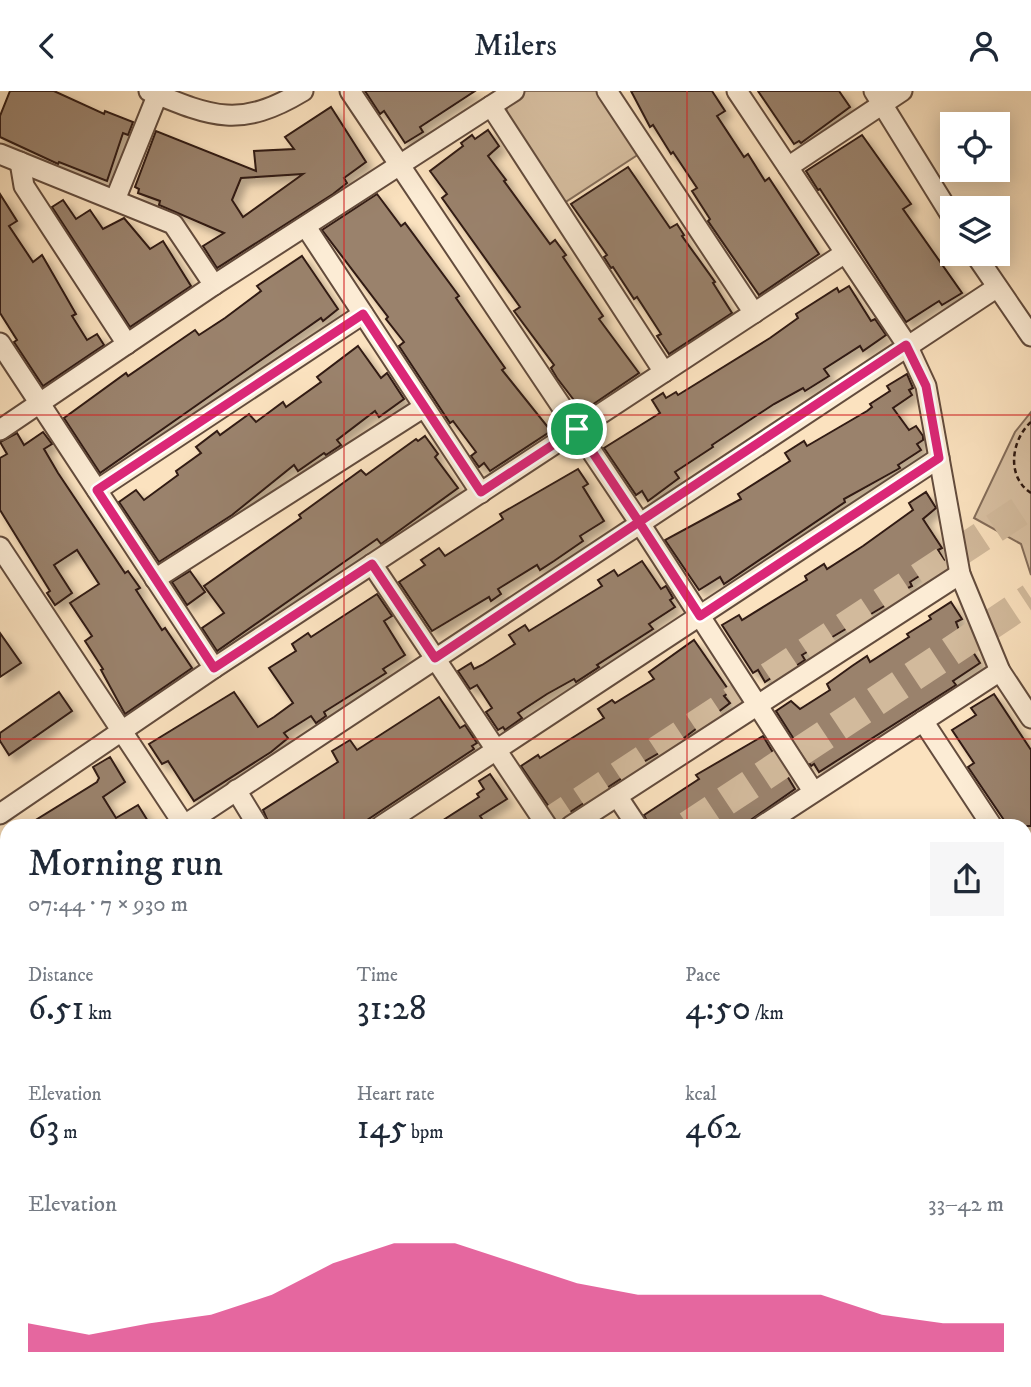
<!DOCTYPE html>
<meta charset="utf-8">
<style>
body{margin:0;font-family:"IM FELL DW Pica",serif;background:#f6f6f7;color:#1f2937;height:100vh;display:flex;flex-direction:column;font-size:26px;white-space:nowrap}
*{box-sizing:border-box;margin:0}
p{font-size:23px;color:#747a83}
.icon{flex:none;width:38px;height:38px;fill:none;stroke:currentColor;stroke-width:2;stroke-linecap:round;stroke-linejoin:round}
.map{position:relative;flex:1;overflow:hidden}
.side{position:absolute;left:0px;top:728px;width:1032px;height:569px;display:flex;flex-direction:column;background:#fff;border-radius:21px 21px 0 0;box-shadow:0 4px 18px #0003}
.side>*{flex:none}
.controls{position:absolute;left:940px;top:21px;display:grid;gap:14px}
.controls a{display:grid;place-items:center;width:70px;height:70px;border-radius:0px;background:#fff;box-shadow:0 4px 18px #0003;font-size:35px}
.pin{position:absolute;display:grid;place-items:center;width:60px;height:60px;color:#fff;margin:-30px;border:4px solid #fff;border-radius:50%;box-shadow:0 2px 7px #0007}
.round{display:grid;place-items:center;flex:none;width:74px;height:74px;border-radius:0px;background:#f6f6f7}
.overview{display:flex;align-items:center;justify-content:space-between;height:119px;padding:0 28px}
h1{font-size:38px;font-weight:600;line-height:52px}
.figures{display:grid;grid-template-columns:repeat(3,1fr);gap:10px;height:119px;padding:7px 28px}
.figures div{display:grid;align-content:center}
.figures b{font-size:35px;font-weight:600}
.figures small{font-size:19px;font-weight:400}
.figures p{font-size:19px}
.chart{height:196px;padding:14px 28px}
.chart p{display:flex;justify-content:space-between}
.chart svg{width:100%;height:126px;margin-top:7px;fill:#db2777;opacity:.7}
header{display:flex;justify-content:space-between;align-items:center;height:91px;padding:0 28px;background:#fff;font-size:32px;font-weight:600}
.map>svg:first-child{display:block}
.green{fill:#d8c0a2;stroke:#846d5a;stroke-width:2}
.building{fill:#9a826c;stroke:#301a12;stroke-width:2;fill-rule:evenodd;filter:url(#shadow)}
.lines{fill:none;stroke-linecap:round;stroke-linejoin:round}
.highway-tunnel{stroke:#d2ba9c;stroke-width:30;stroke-dasharray:30 15;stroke-linecap:butt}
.minor-casing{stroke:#634c3d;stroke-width:23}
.path{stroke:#301a12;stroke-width:2.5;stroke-dasharray:5 3.5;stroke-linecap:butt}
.minor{stroke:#fcecd5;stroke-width:19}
.route-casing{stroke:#fff;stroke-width:14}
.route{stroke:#db2777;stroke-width:9}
.grid{fill:none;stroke:#d62828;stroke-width:2;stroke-opacity:0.55}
</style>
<header><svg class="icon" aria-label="back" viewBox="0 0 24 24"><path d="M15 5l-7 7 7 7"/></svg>Milers<svg class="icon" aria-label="person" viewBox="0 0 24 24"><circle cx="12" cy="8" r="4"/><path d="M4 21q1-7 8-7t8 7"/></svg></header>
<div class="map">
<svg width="1031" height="1296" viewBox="0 0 1031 1296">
<defs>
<filter id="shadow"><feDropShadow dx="6" dy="6" stdDeviation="3.5" flood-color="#0004"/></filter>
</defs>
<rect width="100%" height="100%" fill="#fbe2bf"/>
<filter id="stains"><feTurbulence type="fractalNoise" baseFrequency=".00286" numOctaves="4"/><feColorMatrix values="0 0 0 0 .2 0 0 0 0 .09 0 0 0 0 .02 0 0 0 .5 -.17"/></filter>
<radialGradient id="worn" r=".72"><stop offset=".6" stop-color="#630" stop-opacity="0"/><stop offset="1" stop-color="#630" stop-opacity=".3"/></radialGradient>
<g class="green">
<polygon points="525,0 598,0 639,63 564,112 506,25 507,12"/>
<polygon points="1031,321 1031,484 1021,453 974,427 1015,341"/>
<polygon points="1031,797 1031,1296 895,1296 898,1290 1026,1290 1026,799"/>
<polygon points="0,1230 7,1239 7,1290 45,1290 49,1296 0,1296"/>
</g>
<g class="building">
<polygon points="10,0 54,0 104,23 105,20 133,31 128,44 123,42 107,90 59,71 58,73 0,46 0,25"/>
<polygon points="365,0 475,0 420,36 423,41 405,52 384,20 380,23"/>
<polygon points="631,0 712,0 725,20 717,25 744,66 748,63 765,90 769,87 819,163 759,204 708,130 710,128 692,100 697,97 673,61 671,63 653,34 650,36"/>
<polygon points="758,0 839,0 850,16 801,52 799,50 794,53"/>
<path d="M331,16L366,71L344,87L347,92L333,103L217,177L203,155L224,142L159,114L160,110L138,102L139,98L135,96L156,40L256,80L254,60L294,58L285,46ZM303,83L243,126L232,109L241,87Z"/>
<polygon points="488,39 499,55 488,65 506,89 504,90 550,153 555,149 566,164 563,166 603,225 599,228 639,282 589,316 586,313 580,317 557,287 551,277 554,274 514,220 520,216 442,107 447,103 430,80 463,55 461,52 472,44 475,48"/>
<polygon points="862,44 911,113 903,118 962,202 942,214 939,210 906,231 820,98 818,99 806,80"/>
<polygon points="628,76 670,137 677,133 684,144 682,145 715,191 713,192 732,222 669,263 657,245 661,243 637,206 634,208 613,176 611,177 604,166 607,164 571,113"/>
<polygon points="0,103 17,130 9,135 33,171 42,164 76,223 72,225 87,249 97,243 104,254 43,295 14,251 17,249 0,222"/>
<polygon points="377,103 401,135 405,132 459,205 456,207 505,277 502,279 551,340 490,380 484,372 479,376 471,365 476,361 453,330 450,332 399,255 404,251 386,228 388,226 322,139"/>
<polygon points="63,109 76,128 90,119 103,138 124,127 150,158 163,150 191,195 130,236 52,116"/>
<polygon points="302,165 338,218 323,230 321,227 100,382 64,327 126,282 128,285 195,239 199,244 225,227 261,200 257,195"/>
<polygon points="849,195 871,230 875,228 886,244 863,260 860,255 824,278 829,285 805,300 803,297 774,313 712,354 713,356 675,381 679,387 648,410 642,400 636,404 604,357 660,322 652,309 663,302 666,307 676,301 678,304 770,247 798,227 796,223 837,197 839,201"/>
<polygon points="358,255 381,287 387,282 404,308 379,326 375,320 337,349 341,354 326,364 324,362 298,380 294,374 232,424 159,471 119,411 136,399 144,409 178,384 176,380 201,362 196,356 217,340 220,344 249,323 256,331 283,311 286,316 321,291 317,286"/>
<polygon points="907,283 913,297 909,299 912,304 893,317 909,339 916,335 923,345 923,349 917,353 921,359 898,374 900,377 891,382 844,408 845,411 724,493 720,486 699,499 665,449 741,408 738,403 790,370 785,362 804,350 807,355 867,320 872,316 870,313 890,300 887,295"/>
<polygon points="43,341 52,353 44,358 58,382 125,482 128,480 140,497 136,499 162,539 165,537 192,577 125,623 101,579 103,578 85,550 92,545 70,512 99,493 77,459 54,474 72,502 55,514 47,502 50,500 0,419 0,367 7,363 0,351 17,342 24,354"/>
<polygon points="425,345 438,363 435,366 458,397 381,453 377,448 217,560 202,537 224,522 204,495 301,427 299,424 361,379 366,384 416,348 418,350"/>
<polygon points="578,378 588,393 583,396 604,430 580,445 583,450 554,470 540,479 537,474 498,498 501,503 491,510 489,506 432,540 399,491 425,474 421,469 439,457 445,465 503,428 500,423"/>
<polygon points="926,401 936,417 923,428 942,457 938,459 944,469 910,491 912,495 906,498 908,501 802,564 805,569 785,582 783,579 765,591 758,579 753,582 722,534 739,524 742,529 807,489 805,485 824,473 827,478 863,455 913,419 909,412"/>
<polygon points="642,470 661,498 666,495 673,507 670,509 675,516 649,533 653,538 597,574 599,576 576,591 574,588 547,603 518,622 522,627 505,639 503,636 498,639 486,621 492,617 477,594 470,598 458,580 471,572 474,578 482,574 515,553 509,544 525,534 529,540 602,495 598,489 614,479 618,485"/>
<polygon points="190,480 205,501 187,514 172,491"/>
<polygon points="377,503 392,525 384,530 405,564 383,578 386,582 324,621 326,625 316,632 311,625 284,642 288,647 271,661 194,710 168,670 162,673 149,653 234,601 258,636 274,626 293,612 269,577 296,560 292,553 308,542 311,546"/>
<polygon points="951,511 962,528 956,531 959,539 980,572 953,590 956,594 819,681 814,673 811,675 776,620 791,610 800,618 830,599 827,593 852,575 867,565 870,571 909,546 907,543 931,528 929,525"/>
<polygon points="0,542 21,572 0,586"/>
<polygon points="694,549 730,601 724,605 730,612 680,650 626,681 628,683 558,729 521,675 538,664 540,667 604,627 598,618 612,609 615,612 654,588 649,581"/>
<polygon points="59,601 72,620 9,664 0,650 0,642"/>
<polygon points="994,603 1031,659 1031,735 1008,735 968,676 974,672 952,639 976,624 971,617"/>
<polygon points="439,606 460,637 465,634 477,652 472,655 474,658 358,735 270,735 263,719 338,671 332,660 350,649 357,659"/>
<polygon points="763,645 795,698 742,735 649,735 644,724 699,688 696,684"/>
<polygon points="110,666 125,691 103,706 116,727 138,714 151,735 26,735 97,691 99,687 93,676"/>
<polygon points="490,683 507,708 480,725 487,735 434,735 479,706 477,703 484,698 479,690"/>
</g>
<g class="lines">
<g class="highway-tunnel">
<polyline points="544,735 1031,413"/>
<polyline points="688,735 1031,507"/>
<polyline points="0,1095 7,1090"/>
<polyline points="0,1192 7,1188"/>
</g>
<g class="minor-casing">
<g id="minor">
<path d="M149,0C212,26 240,38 303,0"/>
<polyline points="350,0 639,431 813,700"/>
<polyline points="607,0 754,222"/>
<polyline points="737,0 907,254 926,295 960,483 1000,580 1031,627"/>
<polyline points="874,0 952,126"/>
<polyline points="491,15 664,281"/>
<polyline points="0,63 173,133 214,194"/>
<polyline points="20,71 24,95 127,253"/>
<polyline points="788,76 902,0"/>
<polyline points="115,109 159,0"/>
<polyline points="306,136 481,402"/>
<polyline points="975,163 1031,245"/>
<polyline points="0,252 214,577"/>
<polyline points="0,339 214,194 514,0"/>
<polyline points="97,399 363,223"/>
<polyline points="0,456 184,734"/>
<polyline points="372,473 547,735"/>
<polyline points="155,488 424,316"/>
<polyline points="923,630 992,735"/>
<polyline points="236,699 258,735"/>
<polyline points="617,705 637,735"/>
<polyline points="0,723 214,577 845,162"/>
<polyline points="183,735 996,197"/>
<polyline points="381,735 939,367"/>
<polyline points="571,735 960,483"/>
<polyline points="762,735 1000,580"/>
<polyline points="1026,775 1031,772"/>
<polyline points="0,856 7,851"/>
<polyline points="0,956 7,962"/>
<polyline points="0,1070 7,1071"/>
</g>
</g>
<path class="path" d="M1031,331C1011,349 1006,386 1031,402"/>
<use href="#minor" class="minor"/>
</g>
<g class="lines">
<g class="route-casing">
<polyline id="route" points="577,338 481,401 363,223 97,399 214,577 372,473 435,567 639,431 700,525 939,367 926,295 906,254 639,431 577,338"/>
</g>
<use href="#route" class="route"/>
</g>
<path class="grid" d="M344,0V735M687,0V735M0,324H1031M0,648H1031M0,972H7M1026,972H1031M344,1290V1296M687,1290V1296"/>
<rect width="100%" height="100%" filter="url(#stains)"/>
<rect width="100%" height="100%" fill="url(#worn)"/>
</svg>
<div class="controls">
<a><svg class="icon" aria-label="locate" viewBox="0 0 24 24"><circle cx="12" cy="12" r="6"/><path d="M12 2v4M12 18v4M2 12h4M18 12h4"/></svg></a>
<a><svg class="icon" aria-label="layers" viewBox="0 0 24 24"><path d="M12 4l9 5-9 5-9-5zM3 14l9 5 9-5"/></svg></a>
</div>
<div class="pin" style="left:577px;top:338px;background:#1e9e55"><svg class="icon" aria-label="arrive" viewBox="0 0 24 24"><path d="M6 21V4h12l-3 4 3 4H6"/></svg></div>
<section class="side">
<div class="overview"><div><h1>Morning run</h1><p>07:44 · 7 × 930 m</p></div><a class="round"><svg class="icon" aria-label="share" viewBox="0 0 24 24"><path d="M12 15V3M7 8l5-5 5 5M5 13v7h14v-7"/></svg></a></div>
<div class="figures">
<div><p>Distance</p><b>6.51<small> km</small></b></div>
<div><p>Time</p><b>31:28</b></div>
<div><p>Pace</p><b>4:50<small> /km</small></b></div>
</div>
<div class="figures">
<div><p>Elevation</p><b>63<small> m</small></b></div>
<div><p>Heart rate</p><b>145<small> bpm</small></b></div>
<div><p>kcal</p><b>462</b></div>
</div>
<div class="chart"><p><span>Elevation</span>33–42 m</p>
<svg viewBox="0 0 160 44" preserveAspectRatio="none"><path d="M0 44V34L10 38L20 34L30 31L40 24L50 13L60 6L70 6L80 13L90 20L100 24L110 24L120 24L130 24L140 31L150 34L160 34V44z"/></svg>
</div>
</section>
</div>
